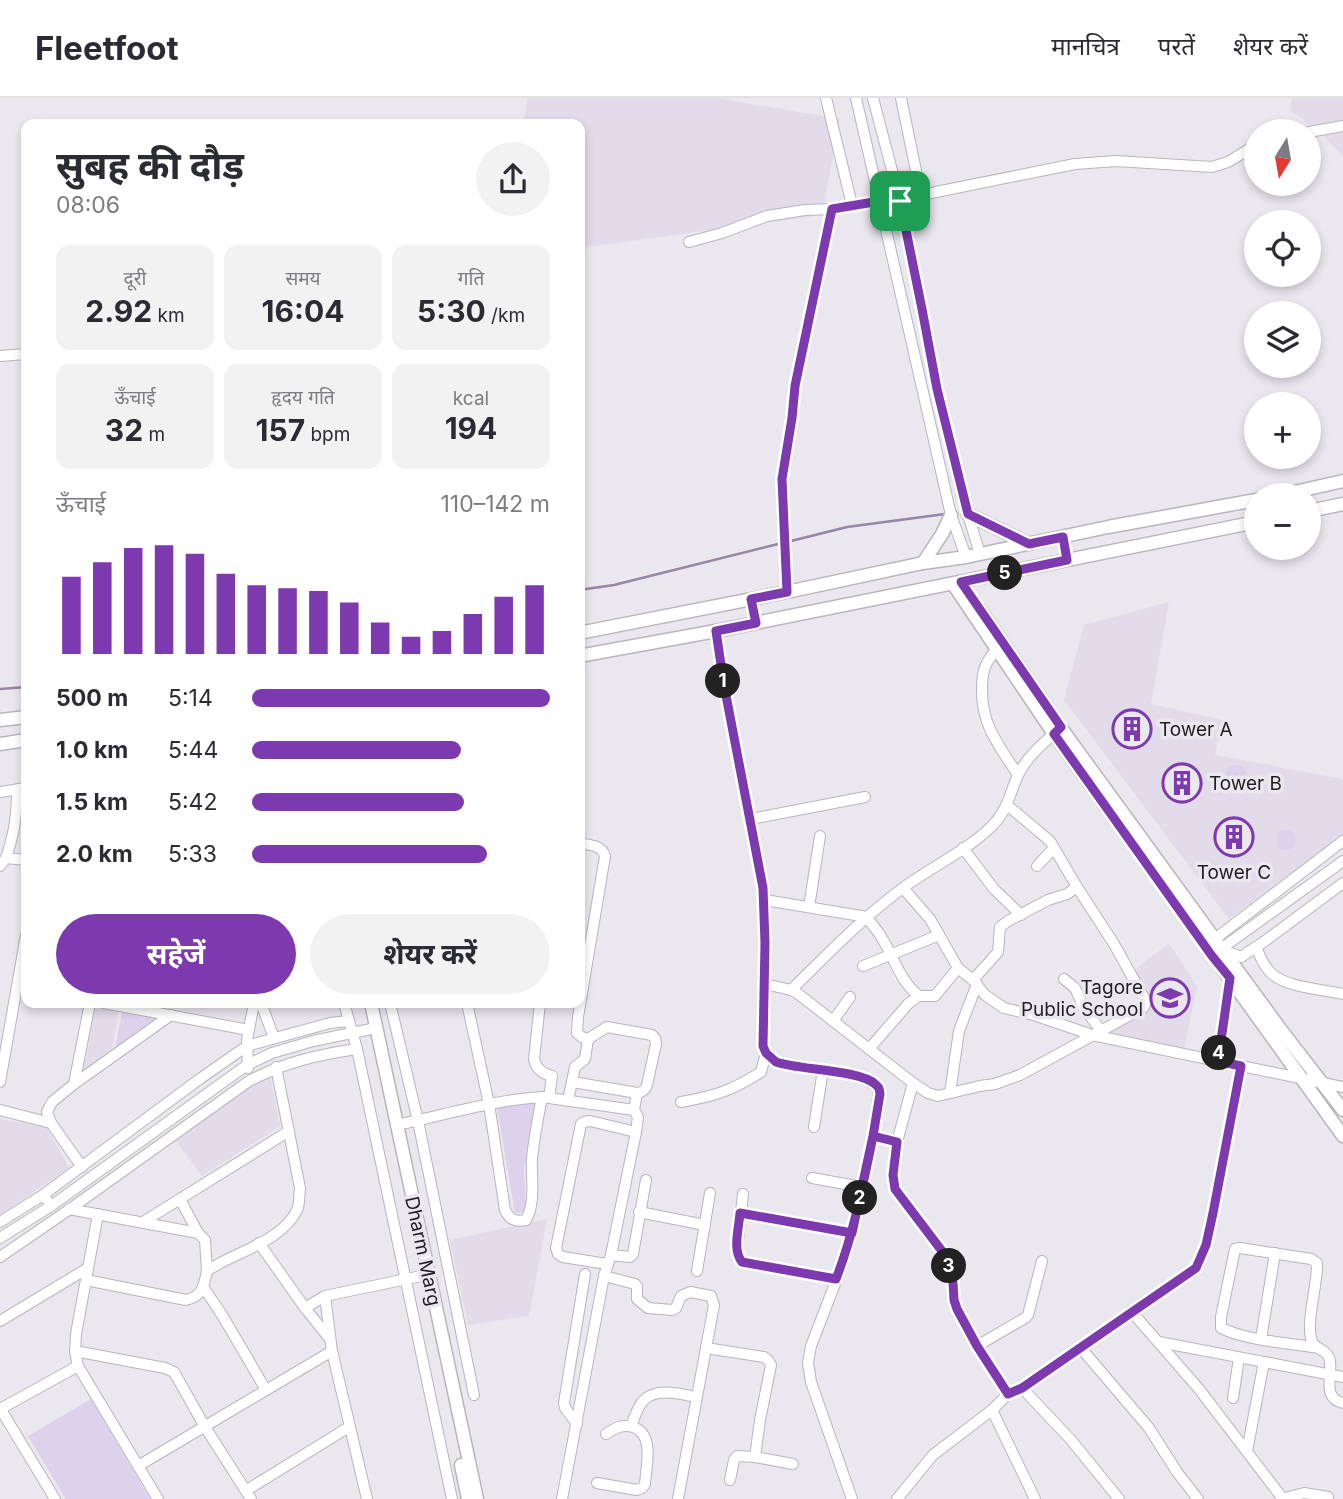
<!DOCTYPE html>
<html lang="hi">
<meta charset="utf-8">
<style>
body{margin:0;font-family:Inter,"Noto Sans Devanagari",sans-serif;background:#f2f2f3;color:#2b2b33;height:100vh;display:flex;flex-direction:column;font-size:26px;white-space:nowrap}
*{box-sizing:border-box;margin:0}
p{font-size:23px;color:#7c7c81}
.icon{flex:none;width:38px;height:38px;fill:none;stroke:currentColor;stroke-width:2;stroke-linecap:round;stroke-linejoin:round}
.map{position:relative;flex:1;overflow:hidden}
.side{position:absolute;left:21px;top:21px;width:564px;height:889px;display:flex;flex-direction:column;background:#fff;border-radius:14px;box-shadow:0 4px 10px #0003}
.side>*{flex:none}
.needle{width:46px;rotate:191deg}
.fabs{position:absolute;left:1244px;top:21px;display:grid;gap:14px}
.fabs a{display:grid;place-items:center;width:77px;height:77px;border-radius:50%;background:#fff;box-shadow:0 4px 10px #0003;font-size:35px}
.pin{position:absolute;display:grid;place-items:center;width:60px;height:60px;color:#fff;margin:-30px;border-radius:14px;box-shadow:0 4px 10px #0006}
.km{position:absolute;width:35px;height:35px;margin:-18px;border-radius:50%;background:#222;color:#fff;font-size:19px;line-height:35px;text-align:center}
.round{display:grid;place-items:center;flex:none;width:74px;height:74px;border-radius:37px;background:#f2f2f3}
.head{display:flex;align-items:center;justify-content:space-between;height:119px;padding:0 35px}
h1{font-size:38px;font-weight:700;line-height:52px}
.metrics{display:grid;grid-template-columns:repeat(3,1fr);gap:10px;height:119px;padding:7px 35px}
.metrics div{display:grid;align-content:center;border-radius:14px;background:#f2f2f3;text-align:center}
.metrics b{font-size:30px;font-weight:700}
.metrics small{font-size:19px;font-weight:400}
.metrics p{font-size:19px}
.chart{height:196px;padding:14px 35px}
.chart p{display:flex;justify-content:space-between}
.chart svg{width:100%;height:126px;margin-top:7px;stroke:#7c3aae;stroke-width:6}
.button{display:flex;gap:14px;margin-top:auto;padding:14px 35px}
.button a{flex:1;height:80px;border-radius:42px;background:#7c3aae;color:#fff;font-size:28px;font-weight:700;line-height:80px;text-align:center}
.button a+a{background:#f2f2f3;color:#2b2b33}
ul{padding:0 35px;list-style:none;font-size:23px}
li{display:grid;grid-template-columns:112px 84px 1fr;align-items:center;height:52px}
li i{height:18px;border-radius:9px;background:#7c3aae}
header{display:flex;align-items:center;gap:42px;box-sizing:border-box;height:98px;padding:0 35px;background:#fff;border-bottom:2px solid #e1e1e2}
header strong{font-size:33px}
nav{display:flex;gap:38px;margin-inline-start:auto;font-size:24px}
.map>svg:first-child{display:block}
.built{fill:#e2dbea}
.green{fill:#ded1ec}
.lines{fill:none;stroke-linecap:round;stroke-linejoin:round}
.stream{stroke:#9684a9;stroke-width:2.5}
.minor-casing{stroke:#b8b5bc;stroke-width:12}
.major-casing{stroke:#b8b5bc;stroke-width:15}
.minor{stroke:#fff;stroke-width:10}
.major{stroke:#fff;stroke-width:12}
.route-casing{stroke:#fff;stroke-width:14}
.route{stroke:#7c3aae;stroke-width:9}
.labels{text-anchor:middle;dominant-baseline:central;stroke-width:7;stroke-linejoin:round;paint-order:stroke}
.poi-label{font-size:19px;fill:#201f21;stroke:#eae7ee;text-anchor:start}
.street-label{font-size:19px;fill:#201f21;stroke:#eae7ee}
</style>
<header>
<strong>Fleetfoot</strong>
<nav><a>मानचित्र</a><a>परतें</a><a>शेयर करें</a></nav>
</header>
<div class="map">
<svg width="1343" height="1401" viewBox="0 0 1343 1401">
<rect width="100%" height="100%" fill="#eae7ee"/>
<g class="built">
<polygon points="528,0 716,0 840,21 822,117 579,150 579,26 523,26"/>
<polygon points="1292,0 1343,0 1343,58 1319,34 1290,12"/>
<polygon points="1169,504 1151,606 1222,622 1215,657 1343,681 1343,737 1229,821 1064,602 1084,527"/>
<polygon points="1169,845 1197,889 1184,952 1107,937 1108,933 1151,910 1132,874"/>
<polygon points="96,906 119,911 112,952 83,974"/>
<polygon points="270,977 280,1028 202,1078 174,1040"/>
<polygon points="0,1021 46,1029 69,1070 0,1117"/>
<polygon points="547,1121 529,1218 468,1227 450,1142"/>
</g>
<g class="green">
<circle cx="1236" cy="678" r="11"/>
<circle cx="1286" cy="742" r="10"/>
<polygon points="123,911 165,918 114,954"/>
<polygon points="538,1000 524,1071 526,1114 515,1115 497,1010"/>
<polygon points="91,1301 150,1401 66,1401 28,1338"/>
</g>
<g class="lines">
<g class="stream">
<polyline points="791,443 847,429 945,416"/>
<polyline points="579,492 614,487 778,446"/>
<polyline points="0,591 26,589"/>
</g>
<g class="minor-casing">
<g id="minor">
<polyline points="826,0 852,107"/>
<polyline points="856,0 951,417 966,459"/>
<polyline points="873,0 900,103 922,210 937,291 962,397 980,456"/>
<polyline points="901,0 921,97"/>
<polyline points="1309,34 1343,28"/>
<polyline points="689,144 722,135 767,118 805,112 832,111 880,103 900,103 936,94 1075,66 1116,63 1212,69 1228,64 1256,47"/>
<polyline points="0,258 26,256"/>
<polyline points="787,494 782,381 792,320 795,288 832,111"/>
<path d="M996,552C984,566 982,574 982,592C982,629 999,647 1018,677"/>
<polyline points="0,694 26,690"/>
<polyline points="751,721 865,699"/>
<polyline points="963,750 994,791 1021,817"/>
<path d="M6,760C11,745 15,730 16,714C17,706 16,700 19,691"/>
<polyline points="0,768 6,760 26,762"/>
<polyline points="1037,768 1054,750"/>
<polyline points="903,790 930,821 958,870 973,882 985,897 1004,910 1034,917 1092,937 1343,989"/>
<path d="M765,802L867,819C872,827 879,834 883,842C895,862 900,883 919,898"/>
<polyline points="809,809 820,738"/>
<polyline points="1211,844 1343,743"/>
<path d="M1256,849C1260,858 1263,867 1270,874C1285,890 1322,891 1343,896"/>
<polyline points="1218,853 1343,763"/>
<polyline points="1227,858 1231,855 1241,859 1265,843 1343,785"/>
<polyline points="863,868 939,837"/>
<polyline points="1064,881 1075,890 1083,908 1101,933"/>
<polyline points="973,882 998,854 1000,829 1008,823 1048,802 1067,796 1077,789"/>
<polyline points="765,886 791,892 797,895 913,985 897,1044 893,1078 895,1091 945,1157 953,1185 954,1202 957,1211 977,1248 1008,1296"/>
<path d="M791,892C827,857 862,820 903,790C931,769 965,754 991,729C1008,712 1009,697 1018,677C1026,660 1043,645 1057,633"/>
<polyline points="104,905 249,932"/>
<polyline points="261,905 274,940"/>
<polyline points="390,905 418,1023 474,1297"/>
<path d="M467,905L489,1006L505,1112C510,1122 515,1124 526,1122C536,1104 531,1080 532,1061C534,1040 538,1020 542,999"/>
<path d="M540,905L534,961C536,971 543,976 552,978L549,1000"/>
<polyline points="833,923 850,899"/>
<polyline points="357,951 452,1401"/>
<polyline points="869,951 908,906 919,898 935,898 958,870"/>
<path d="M766,955L776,964L783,966C807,970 866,973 879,992L873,1038L852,1135L843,1165L811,1248L808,1265L811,1284L852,1401"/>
<polyline points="1218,963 1230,880"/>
<polyline points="248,970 247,942 254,905"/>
<polyline points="0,984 26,837"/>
<path d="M573,984L637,995C643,994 645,992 647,987L656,946L655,940L652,937L607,929L588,941L582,939L577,935L578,919L605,758C602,747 589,747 579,745"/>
<polyline points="913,985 928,995 938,998 980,988 995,986 1020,977 1143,910 1146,905 1144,900 1114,846 1077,789 1050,743 1007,707"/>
<polyline points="74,986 90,905"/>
<polyline points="637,995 634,1012 638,1019 636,1034 611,1157 604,1178 635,1186 637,1188 637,1201 648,1210 672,1212 676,1210 681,1198 690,1194 711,1198 714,1207 678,1401"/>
<polyline points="950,995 959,933 977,886"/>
<polyline points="568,1003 575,969 585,961 588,941"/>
<path d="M681,1004C715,998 731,993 761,974L766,955L763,943L765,845L763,790L724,587L716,533"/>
<polyline points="0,1012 51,1025 47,1014 52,1004 74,986 171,917"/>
<polyline points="51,1025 82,1069"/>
<path d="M396,1027C445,1017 492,1002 542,999L634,1012"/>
<polyline points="814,1029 823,972"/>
<polyline points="873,1038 897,1044"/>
<polyline points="812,1080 862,1089"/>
<polyline points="743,1096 737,1151 738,1159 742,1164 837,1181"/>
<polyline points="43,1097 201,980 247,948 330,925 348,923"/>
<polyline points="180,1101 198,1135"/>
<polyline points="69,1111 198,1135 205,1142 207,1173"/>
<polyline points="639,1114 705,1127"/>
<polyline points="98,1116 76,1236 75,1253 78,1268 158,1401"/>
<polyline points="740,1116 852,1135"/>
<polyline points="0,1124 43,1097 47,1102"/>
<polyline points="143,1124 289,1033"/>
<polyline points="0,1140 51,1108 247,967 272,955 313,943 376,930"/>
<polyline points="259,1145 305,1210 325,1198 332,1253 367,1401"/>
<polyline points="611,1157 630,1159 633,1156 646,1082"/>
<path d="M0,1159L70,1111L249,983C286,964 316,957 357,951L344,905"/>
<polyline points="607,1166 563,1159 558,1156 556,1150 581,1026 584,1024 590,1023 636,1034"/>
<polyline points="697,1173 710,1095"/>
<path d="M86,1182L186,1202C203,1198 204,1187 207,1173C234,1154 282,1144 297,1112C300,1106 299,1097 300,1090L276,969"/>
<polyline points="204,1190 222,1217 266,1292"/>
<polyline points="325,1198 421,1178"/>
<polyline points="305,1210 329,1240"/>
<polyline points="1131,1213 1199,1291 1283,1401"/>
<polyline points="0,1223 88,1170"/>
<polyline points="1261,1241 1275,1155"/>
<polyline points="1159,1244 1343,1279"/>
<polyline points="977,1248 1025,1220 1028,1217 1042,1163"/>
<polyline points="1080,1249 1149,1330 1177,1374 1198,1401"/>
<polyline points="706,1250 764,1259 768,1262 771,1267 760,1322 755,1359"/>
<path d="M1319,1250C1289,1245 1248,1243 1221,1230V1219L1235,1151L1240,1150L1311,1161L1317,1165C1318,1186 1305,1225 1312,1243C1316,1253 1328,1251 1330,1263C1332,1279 1322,1300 1343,1305"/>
<polyline points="75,1253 165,1270 174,1274 205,1329 251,1401"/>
<polyline points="1022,1290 1071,1342 1119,1401"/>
<polyline points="1233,1300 1239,1260"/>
<polyline points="0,1310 55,1401"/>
<polyline points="0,1311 78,1268"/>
<polyline points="992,1312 1035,1401"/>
<polyline points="577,1326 565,1310 564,1305 585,1176"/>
<path d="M631,1328C634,1321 637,1310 643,1303C656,1289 680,1296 696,1299"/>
<polyline points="1247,1353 1264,1264"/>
<polyline points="138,1368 332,1253"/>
<polyline points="730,1382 734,1362 737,1358 755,1359 793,1366"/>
<path d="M597,1385L637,1392L642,1390L645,1386C646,1369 655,1336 633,1329C622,1326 615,1330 606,1336"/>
<polyline points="247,1392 349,1329"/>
<polyline points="562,1401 604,1178"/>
<polyline points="897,1401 933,1357 992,1312 1008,1296 1022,1290 1196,1170 1206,1147 1213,1115 1241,968"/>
<polyline points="1281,1401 1304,1395 1328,1399"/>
</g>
</g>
<g class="major-casing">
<g id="major">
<polyline points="1281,397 1343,383"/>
<polyline points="1309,413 1343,406"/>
<polyline points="968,416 1029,446"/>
<polyline points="923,465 942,436 951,417"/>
<polyline points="953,486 1054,636 1343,1038"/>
<polyline points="979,510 1061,630 1281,932 1343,1012"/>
<polyline points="579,535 787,494 923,465 966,459 1108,429 1256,402"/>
<polyline points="579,558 716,533 1256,424"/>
<polyline points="0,622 26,619"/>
<polyline points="0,646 26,642"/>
<polyline points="371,905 477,1401"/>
<polyline points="461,1367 468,1401"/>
</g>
</g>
<use href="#minor" class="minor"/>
<use href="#major" class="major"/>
</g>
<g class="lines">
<g class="route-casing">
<path id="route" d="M900,103H880L832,111L795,288L792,320L782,381L787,494L751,501L756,525L716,533L724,587L763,790L765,845L763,948L766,955L776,964C799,972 860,972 875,986C880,990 879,991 880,996L873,1038L852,1135L740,1115C739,1130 732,1152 742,1164L836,1181C854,1135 863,1086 873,1038L897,1044L893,1077L895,1091L945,1157L953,1185L954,1202L957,1211L977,1248L1008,1296L1022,1290L1196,1170L1206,1147L1213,1115L1241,968L1218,963L1230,880L1212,858L1054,636L1061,629L961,484L1067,462L1063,439L1029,446L968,416L937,291L922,211L900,103"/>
</g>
<use href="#route" class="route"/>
</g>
<defs>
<g id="building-ring" transform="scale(2.0125)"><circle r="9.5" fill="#eae7ee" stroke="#7c3aae" stroke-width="1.5"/><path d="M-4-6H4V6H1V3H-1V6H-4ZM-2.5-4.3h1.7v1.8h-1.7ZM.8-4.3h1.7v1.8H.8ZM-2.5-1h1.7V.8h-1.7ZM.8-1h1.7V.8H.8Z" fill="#7c3aae"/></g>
<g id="school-ring" transform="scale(2.0125)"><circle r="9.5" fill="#eae7ee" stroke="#7c3aae" stroke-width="1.5"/><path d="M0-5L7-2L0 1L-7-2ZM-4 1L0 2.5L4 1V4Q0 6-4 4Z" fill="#7c3aae"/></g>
</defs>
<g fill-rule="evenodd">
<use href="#building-ring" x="1132" y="631"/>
<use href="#building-ring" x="1182" y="685"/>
<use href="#building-ring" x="1234" y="739"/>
<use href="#school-ring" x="1170" y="900"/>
</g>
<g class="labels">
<g class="poi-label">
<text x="1159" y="631">Tower A</text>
<text x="1209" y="685">Tower B</text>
<text x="1234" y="774" text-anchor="middle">Tower C</text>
<text x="1143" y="889" text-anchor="end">Tagore<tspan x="1143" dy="22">Public School</tspan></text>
</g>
<g class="street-label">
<text transform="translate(423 1153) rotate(78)">Dharm Marg</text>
</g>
</g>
</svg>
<div class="fabs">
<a><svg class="needle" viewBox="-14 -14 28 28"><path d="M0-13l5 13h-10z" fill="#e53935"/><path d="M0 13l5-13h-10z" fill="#7c7c81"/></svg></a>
<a><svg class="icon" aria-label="locate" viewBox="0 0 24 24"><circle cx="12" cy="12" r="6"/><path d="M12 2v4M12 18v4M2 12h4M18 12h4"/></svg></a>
<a><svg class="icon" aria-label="layers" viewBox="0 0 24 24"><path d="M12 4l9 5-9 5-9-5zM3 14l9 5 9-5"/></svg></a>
<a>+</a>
<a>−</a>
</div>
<div class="pin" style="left:900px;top:103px;background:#1e9e55"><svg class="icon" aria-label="arrive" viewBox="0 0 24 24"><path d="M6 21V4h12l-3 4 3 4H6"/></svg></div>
<b class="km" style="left:723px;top:583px">1</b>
<b class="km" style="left:860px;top:1100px">2</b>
<b class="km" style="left:949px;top:1168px">3</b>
<b class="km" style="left:1219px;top:955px">4</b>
<b class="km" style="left:1005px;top:475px">5</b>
<section class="side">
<div class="head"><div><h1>सुबह की दौड़</h1><p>08:06</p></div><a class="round"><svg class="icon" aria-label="share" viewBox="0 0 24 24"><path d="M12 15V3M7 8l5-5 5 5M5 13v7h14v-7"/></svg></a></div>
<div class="metrics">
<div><p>दूरी</p><b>2.92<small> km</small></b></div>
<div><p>समय</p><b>16:04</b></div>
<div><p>गति</p><b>5:30<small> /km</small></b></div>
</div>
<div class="metrics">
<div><p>ऊँचाई</p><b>32<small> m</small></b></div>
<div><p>हृदय गति</p><b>157<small> bpm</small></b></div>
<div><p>kcal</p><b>194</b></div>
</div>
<div class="chart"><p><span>ऊँचाई</span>110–142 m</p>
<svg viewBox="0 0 160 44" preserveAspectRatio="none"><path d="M5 44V17M15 44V12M25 44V7M35 44V6M45 44V9M55 44V16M65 44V20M75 44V21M85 44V22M95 44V26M105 44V33M115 44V38M125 44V36M135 44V30M145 44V24M155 44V20"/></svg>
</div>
<ul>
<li><b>500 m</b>5:14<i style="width:100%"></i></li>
<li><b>1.0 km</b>5:44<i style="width:70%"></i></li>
<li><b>1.5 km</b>5:42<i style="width:71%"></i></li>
<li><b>2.0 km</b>5:33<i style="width:79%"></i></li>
</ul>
<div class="button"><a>सहेजें</a><a>शेयर करें</a></div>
</section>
</div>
